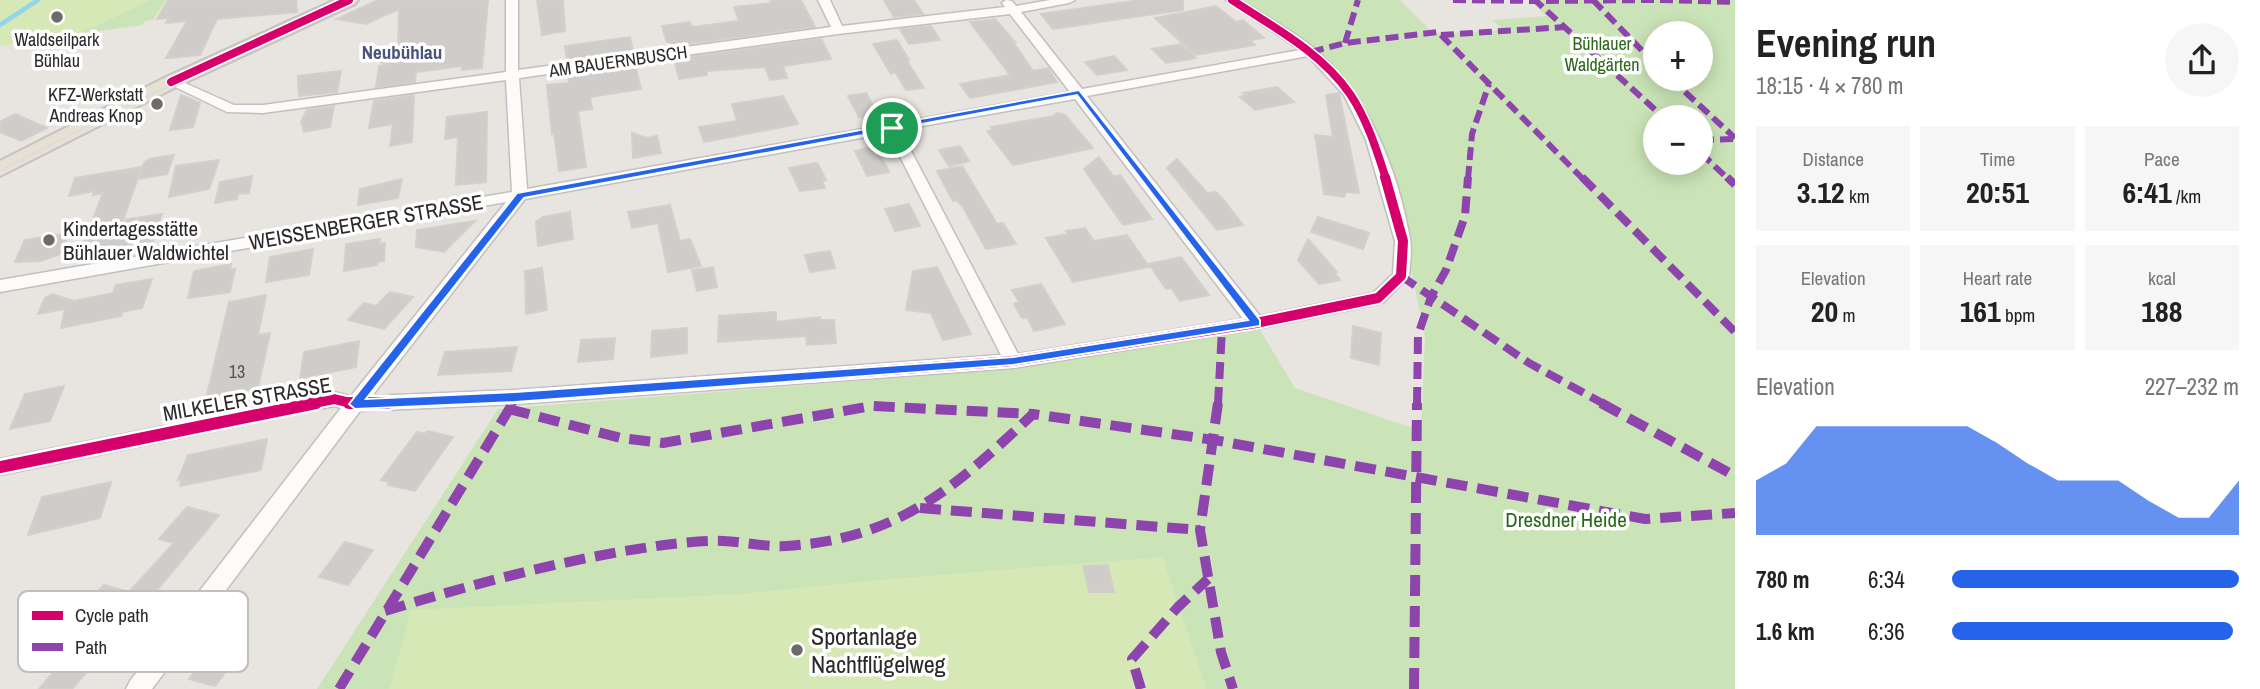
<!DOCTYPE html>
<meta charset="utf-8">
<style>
body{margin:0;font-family:"Archivo Narrow",sans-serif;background:#f6f6f6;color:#222;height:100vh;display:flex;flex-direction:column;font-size:26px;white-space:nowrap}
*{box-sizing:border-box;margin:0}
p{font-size:23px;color:#767676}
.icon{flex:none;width:38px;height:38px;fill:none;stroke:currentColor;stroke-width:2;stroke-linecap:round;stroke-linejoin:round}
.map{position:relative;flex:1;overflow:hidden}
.side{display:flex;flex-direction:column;background:#fff;width:525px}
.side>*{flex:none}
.controls{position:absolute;left:1643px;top:21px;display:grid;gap:14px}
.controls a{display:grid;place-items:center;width:70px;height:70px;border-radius:50%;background:#fff;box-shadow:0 4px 18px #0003;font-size:35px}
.pin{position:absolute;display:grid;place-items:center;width:60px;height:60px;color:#fff;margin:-30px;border:4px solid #fff;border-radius:50%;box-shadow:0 2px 7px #0007}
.round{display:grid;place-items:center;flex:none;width:74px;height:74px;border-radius:37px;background:#f6f6f6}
.headline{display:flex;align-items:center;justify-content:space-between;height:119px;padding:0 21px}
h1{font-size:38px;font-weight:800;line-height:52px}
.metrics{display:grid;grid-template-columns:repeat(3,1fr);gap:10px;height:119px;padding:7px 21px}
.metrics div{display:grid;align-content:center;border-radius:0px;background:#f6f6f6;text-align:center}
.metrics b{font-size:30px;font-weight:800}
.metrics small{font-size:19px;font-weight:400}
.metrics p{font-size:19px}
.chart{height:196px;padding:14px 21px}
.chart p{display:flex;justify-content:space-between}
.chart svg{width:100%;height:126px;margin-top:7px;fill:#2563eb;opacity:.7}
ul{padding:0 21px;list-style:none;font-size:23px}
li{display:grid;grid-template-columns:112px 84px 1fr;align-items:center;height:52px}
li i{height:18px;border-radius:9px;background:#2563eb}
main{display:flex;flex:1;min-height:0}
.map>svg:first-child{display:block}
.green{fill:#cbe4b7;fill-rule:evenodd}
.pitch{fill:#d6e8b5}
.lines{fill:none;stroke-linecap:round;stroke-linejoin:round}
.stream{stroke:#91d6eb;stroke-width:4.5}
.building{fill:#cfccc9;stroke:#d3d0cb;stroke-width:2}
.minor-casing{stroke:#c1c0c1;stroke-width:3}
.primary-casing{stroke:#c4c3c1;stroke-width:4}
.minor{fill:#fcfbfa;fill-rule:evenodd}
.primary{fill:#e6e1d3;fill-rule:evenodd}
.tram{stroke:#ddddde;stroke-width:2}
.quiet-far2{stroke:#8e44ad;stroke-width:6;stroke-dasharray:13 6;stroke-linecap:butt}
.quiet-far1{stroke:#8e44ad;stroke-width:8;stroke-dasharray:17 8;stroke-linecap:butt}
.quiet{stroke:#8e44ad;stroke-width:10;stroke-dasharray:21 10;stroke-linecap:butt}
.cycleway-far2-casing{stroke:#fff;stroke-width:11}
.cycleway-far1-casing{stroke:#fff;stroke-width:14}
.cycleway-casing{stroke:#fff;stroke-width:17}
.cycleway-far2{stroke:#d6006c;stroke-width:8}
.cycleway-far1{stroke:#d6006c;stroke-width:10}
.cycleway{stroke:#d6006c;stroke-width:12}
.route{fill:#2563eb;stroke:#fff;stroke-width:2;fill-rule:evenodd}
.poi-dot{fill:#6c6b69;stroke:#fff;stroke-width:2.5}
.labels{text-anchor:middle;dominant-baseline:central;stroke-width:7;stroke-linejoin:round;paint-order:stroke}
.far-poi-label{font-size:18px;fill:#2a2a2a;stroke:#fff}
.far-park-label{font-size:18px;fill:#2b6819;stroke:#fff}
.far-street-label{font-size:18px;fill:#2a2a2a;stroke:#fff}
.number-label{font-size:18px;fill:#545352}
.far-neighbourhood-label{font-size:19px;font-weight:bold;fill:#49537b;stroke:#fff}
.street-label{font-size:21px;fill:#2a2a2a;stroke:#fff}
.poi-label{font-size:21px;fill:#2a2a2a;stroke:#fff;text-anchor:start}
.park-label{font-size:21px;fill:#2b6819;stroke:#fff}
.near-poi-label{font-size:24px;fill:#2a2a2a;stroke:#fff;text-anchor:start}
.key{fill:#fff;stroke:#bfbfbf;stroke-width:2}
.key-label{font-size:19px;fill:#2a2a2a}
</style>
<main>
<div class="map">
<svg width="1735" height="689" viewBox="0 0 1735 689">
<rect width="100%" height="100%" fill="#e8e4df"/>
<g class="green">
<polygon points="150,0 166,0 153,20 145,21 142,25 78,34"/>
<path d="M1244,0H1400L1434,34L1502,30L1493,20L1546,16L1530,0H1735V689H1206L1162,557L849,612L412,610L390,689H317L498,409L1011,369L1260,330L1295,388L1421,431L1425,337L1405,240L1380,142L1357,94L1319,51ZM1656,33H1701V79H1656ZM1656,117H1701V163H1656Z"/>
</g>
<g class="pitch">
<polygon points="0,0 150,0 78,34 0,46"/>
<polygon points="1162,557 1206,689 390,689 411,610 741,594 879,580"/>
</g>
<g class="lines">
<polyline class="stream" points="0,25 38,0"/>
</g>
<g class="building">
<polygon points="168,0 296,0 297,12 217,19 200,55 166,58 187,21 166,23 169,18 157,19"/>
<polygon points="378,0 488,0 482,68 462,70 462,66 416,72 415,82 376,87 379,66 388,65 374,59 398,56 399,9 366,24 337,19"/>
<polygon points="537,0 563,0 565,31 542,35"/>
<polygon points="770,0 801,0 815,27 671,46 670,42 667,42 662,26 690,22 692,27 739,21 734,7 771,3"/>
<polygon points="884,0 914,0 923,14 894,17"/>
<polygon points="1140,0 1183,0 1183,10 1053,29 1041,14"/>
<polygon points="1216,6 1236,22 1243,20 1264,38 1250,40 1255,45 1195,55 1155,18"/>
<polygon points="995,19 1015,42 1013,42 1033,71 1048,68 1057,82 970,98 960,84 1010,75 970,22"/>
<polygon points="931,26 940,40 909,44 900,29"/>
<polygon points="630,37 633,52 567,61 565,46"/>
<polygon points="821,39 831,59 783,66 787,78 770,80 765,67 706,71 707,75 679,79 674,59"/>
<polygon points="897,40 909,60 907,61 924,88 906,90 896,73 891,74 873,44"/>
<polygon points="1180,44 1196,58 1166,63 1152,49"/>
<polygon points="1114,56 1127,70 1097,75 1085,62"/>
<polygon points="635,65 641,89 590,97 592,109 578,111 586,167 559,171 554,133 552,134 547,85 569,83 568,74"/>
<polygon points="341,71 337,92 299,96 298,76"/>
<polygon points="1277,87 1294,102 1255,110 1240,97 1246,95 1243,93"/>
<polygon points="866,93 877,113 859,117 848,96"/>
<polygon points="1339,93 1359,193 1346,192 1344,197 1324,194 1315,135 1333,137 1326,95"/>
<polygon points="181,95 200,103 193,127 170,130"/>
<polygon points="414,95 412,142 390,146 393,124 369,128 374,101"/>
<polygon points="783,96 798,124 704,142 699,127 737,121 732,104"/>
<polygon points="334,106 330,127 304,132 301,122 307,110"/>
<polygon points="487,112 486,182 456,185 458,137 445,139 447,117"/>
<polygon points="1057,113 1065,115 1093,148 1013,165 987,131 993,130 991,127 1054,116"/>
<polygon points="15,114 47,128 21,141 0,132 0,122"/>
<polygon points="632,133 647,138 657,136 661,153 633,158"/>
<polygon points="960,146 969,161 949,166 939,150"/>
<polygon points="873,147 876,153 879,152 889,172 867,176 855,151"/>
<polygon points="174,155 167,174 138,179 144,163 149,159"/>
<polygon points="1099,157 1114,177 1120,175 1152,219 1123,225 1084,169"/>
<polygon points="1177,159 1207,193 1216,192 1222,198 1243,225 1217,230 1167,168"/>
<polygon points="219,160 209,189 169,197 176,166"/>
<polygon points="815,163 818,164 826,180 822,181 825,188 800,191 789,168"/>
<polygon points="962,166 997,224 1003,223 1016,244 986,249 963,207 957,200 953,201 937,171"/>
<polygon points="142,167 123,220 162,214 153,241 94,251 99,240 84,242 103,193 93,195 94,191 69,196 75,178"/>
<polygon points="252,176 249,193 238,194 237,199 215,203 220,182"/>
<polygon points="402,179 398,198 358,205 360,189"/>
<polygon points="909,204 920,226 895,231 885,209"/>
<polygon points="670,205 680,241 690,239 701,266 668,272 658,223 632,228 628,212"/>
<polygon points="570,212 573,239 538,246 536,222 543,217"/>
<polygon points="1318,217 1369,233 1363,249 1311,232"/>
<polygon points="475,221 444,252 416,247 417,230"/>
<polygon points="1085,228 1094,241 1127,235 1149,267 1073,282 1046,238 1068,234 1066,231"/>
<polygon points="70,233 60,254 41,261 15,262 25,240"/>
<polygon points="380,239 379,244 385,243 384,261 377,262 377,265 344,271 346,244"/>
<polygon points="1308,239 1337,272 1334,273 1340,280 1319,284 1298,260"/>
<polygon points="313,249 309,275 266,282 270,257"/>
<polygon points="830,251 835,268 810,272 805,255"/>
<polygon points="1181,257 1209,295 1180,301 1171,288 1166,289 1149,264"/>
<polygon points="231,264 230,270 235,269 230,292 188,298 194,271"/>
<polygon points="713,267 717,287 697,291 692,270"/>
<polygon points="937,267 939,271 971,334 943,340 931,313 906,310 913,271"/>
<polygon points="542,268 547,310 526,314 525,271"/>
<polygon points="152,279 142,308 122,312 121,316 61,328 65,309 38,314 45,298 52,294 74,301 113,293 116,285"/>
<polygon points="1041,284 1065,324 1034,331 1027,317 1022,318 1014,304 1019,302 1012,290"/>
<polygon points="390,292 413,297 384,329 348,320 364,303 376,306"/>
<polygon points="266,295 258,335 270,333 258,388 206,399 229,302"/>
<polygon points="776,312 776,322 820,317 820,320 834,320 836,343 807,345 806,336 718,342 719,316"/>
<polygon points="1353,326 1381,333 1379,365 1351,358"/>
<polygon points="687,328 687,353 651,357 652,331"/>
<polygon points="615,338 613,359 578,362 581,340"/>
<polygon points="359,341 356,367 300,379 304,352"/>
<polygon points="517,347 511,371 438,375 445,352"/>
<polygon points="64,386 50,421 10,429 25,394"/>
<polygon points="427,431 453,437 415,491 388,485 390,482 381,480 417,432 425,434"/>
<polygon points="267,439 261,470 180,486 182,479 178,480 188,455"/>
<polygon points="111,482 100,518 28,535 42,497"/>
<polygon points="187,507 219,515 134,618 122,629 83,618 98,600 92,598 104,585 129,592 174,543 159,539"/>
<polygon points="345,542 373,550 348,585 319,577"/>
<polygon points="1108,565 1114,592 1089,592 1083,566"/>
<polygon points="222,636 247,643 215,686 189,679"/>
<polygon points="65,658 92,666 72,689 39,689"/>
</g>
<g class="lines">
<g class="minor-casing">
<path id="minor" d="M506,0H518V70L831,27L818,0H830L842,26L1005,7L1002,3L1006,0L1012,1L1016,6L1050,0H1075L1069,3L1021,12L1082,89L1300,50L1226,0H1240C1265,16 1294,31 1316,50C1369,97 1398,170 1410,239C1412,250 1410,264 1409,276L1384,302L1378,304L1256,329L1013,368L515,404L360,411L152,689H126L130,681L341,408L334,406L0,475V459L334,392L351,396L506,202L0,292V280L512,192L506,80L263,113L227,112L165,82L171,78L176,79L234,105H263L506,72ZM1010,14L1070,92L527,189L519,78L838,34ZM1308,56L1344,95L1366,140L1395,241L1393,274L1373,293L1260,316L1087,96ZM1075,99L1243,319L1018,354L900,130ZM888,133L1001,355L515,390L372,396L525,199Z"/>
</g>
<g class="primary-casing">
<polygon id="primary" points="335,0 358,0 355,4 178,86 0,176 0,161 164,78"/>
</g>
<use href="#minor" class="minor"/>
<use href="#primary" class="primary"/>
<polyline class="tram" points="0,171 118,110 352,0"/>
<g class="quiet-far2">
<polyline points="1453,0 1536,1"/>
<polyline points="1593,0 1656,65"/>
<polyline points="1654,0 1536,1 1663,117"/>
<polyline points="1660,0 1735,2"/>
<polyline points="1441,35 1583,179"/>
<polyline points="1441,35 1565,27"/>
<polyline points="1345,43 1358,0"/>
<polyline points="1311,52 1345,43 1438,32"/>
<polyline points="1671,79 1735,138"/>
<polyline points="1701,140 1735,139"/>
<polyline points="1701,153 1728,179"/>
<polyline points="1468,179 1472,134 1489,84"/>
</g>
<g class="quiet-far1">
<polyline points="1582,177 1735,332"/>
<polyline points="1727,177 1735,185"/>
<polyline points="1401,276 1529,363 1604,404"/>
<polyline points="512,404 513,402"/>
<polyline points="1218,404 1222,329"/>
<polyline points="1417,404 1418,335 1431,297 1446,270 1465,216 1468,177"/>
</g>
<g class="quiet">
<polyline points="1218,403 1200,530 1221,652 1233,689"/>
<polyline points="1601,403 1735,476"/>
<polyline points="509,409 621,438 663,443 872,406 1033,414"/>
<polyline points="920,508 1200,530"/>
<path d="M385,611C477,583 569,558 664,545C683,543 704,540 723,541C744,542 765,547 786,546C899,539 955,487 1033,414L1214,440L1645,519L1735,513"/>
<polyline points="339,689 513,403"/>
<polyline points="1141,689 1132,659 1178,607 1208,579"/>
<polyline points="1414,689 1417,403"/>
</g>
<g class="cycleway-far2-casing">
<g id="cycleway-far2">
<path d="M1232,0C1273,27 1321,52 1350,94C1367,119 1377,151 1386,179"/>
<polyline points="171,82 349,0"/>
</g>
</g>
<g class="cycleway-far1-casing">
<polyline id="cycleway-far1" points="308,404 334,399 355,404 515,397 1013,361 1256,323 1378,298 1401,276 1403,241 1385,177"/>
</g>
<g class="cycleway-casing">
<g id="cycleway">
<polyline points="349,403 388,403"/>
<polyline points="0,467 316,403"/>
</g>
</g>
<use href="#cycleway-far2" class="cycleway-far2"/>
<use href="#cycleway-far1" class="cycleway-far1"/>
<use href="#cycleway" class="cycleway"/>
</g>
<path class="route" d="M1079,90L1260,320V326L1013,365L515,402L355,409L349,404L517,193ZM1077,95L1248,320L1013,357L515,392L366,399L524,198Z"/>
<g class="poi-dot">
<circle cx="57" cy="17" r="7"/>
<circle cx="157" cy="104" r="7"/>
<circle cx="49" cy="240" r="7"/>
<circle cx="797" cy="650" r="7"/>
</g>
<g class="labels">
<g class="far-poi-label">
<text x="57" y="39">Waldseilpark<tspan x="57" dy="21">Bühlau</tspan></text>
<text x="143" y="94" text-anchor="end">KFZ-Werkstatt<tspan x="143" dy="21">Andreas Knop</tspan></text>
</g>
<g class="far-park-label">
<text x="1602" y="43">Bühlauer<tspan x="1602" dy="21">Waldgärten</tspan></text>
</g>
<g class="far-street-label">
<text transform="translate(618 61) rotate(-8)">AM BAUERNBUSCH</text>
</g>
<g class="number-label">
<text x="237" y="371">13</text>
</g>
<g class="far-neighbourhood-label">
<text x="402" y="52">Neubühlau</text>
</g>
<g class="street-label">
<text transform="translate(366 222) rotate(-10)">WEISSENBERGER STRASSE</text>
<text transform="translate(247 399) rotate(-10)">MILKELER STRASSE</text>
</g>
<g class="poi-label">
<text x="63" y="228">Kindertagesstätte<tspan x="63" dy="24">Bühlauer Waldwichtel</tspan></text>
</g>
<g class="park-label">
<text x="1566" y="519">Dresdner Heide</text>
</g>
<g class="near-poi-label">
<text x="811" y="636">Sportanlage<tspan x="811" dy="28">Nachtflügelweg</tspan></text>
</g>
</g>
<rect x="18" y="591" width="230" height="81" rx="10" class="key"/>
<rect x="32" y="611" width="31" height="9" fill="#d6006c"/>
<rect x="32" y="643" width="31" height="8" fill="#8e44ad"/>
<g class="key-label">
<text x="75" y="622">Cycle path</text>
<text x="75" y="654">Path</text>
</g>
</svg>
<div class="controls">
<a>+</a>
<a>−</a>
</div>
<div class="pin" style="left:892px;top:128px;background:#1e9e55"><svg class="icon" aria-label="arrive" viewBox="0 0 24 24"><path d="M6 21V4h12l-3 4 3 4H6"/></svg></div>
</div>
<section class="side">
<div class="headline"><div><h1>Evening run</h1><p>18:15 · 4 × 780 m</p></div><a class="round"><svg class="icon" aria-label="share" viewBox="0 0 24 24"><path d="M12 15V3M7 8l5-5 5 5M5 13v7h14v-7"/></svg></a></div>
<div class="metrics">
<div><p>Distance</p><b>3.12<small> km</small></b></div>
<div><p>Time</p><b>20:51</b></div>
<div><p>Pace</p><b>6:41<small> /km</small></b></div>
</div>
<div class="metrics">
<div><p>Elevation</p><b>20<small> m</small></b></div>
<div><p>Heart rate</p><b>161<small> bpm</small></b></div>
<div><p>kcal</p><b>188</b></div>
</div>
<div class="chart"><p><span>Elevation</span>227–232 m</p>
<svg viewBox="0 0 160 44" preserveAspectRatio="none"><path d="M0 44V25L10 19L20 6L30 6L40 6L50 6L60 6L70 6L80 12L90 19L100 25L110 25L120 25L130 32L140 38L150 38L160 25V44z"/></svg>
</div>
<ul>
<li><b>780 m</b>6:34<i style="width:100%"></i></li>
<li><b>1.6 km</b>6:36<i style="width:98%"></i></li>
</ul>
</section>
</main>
